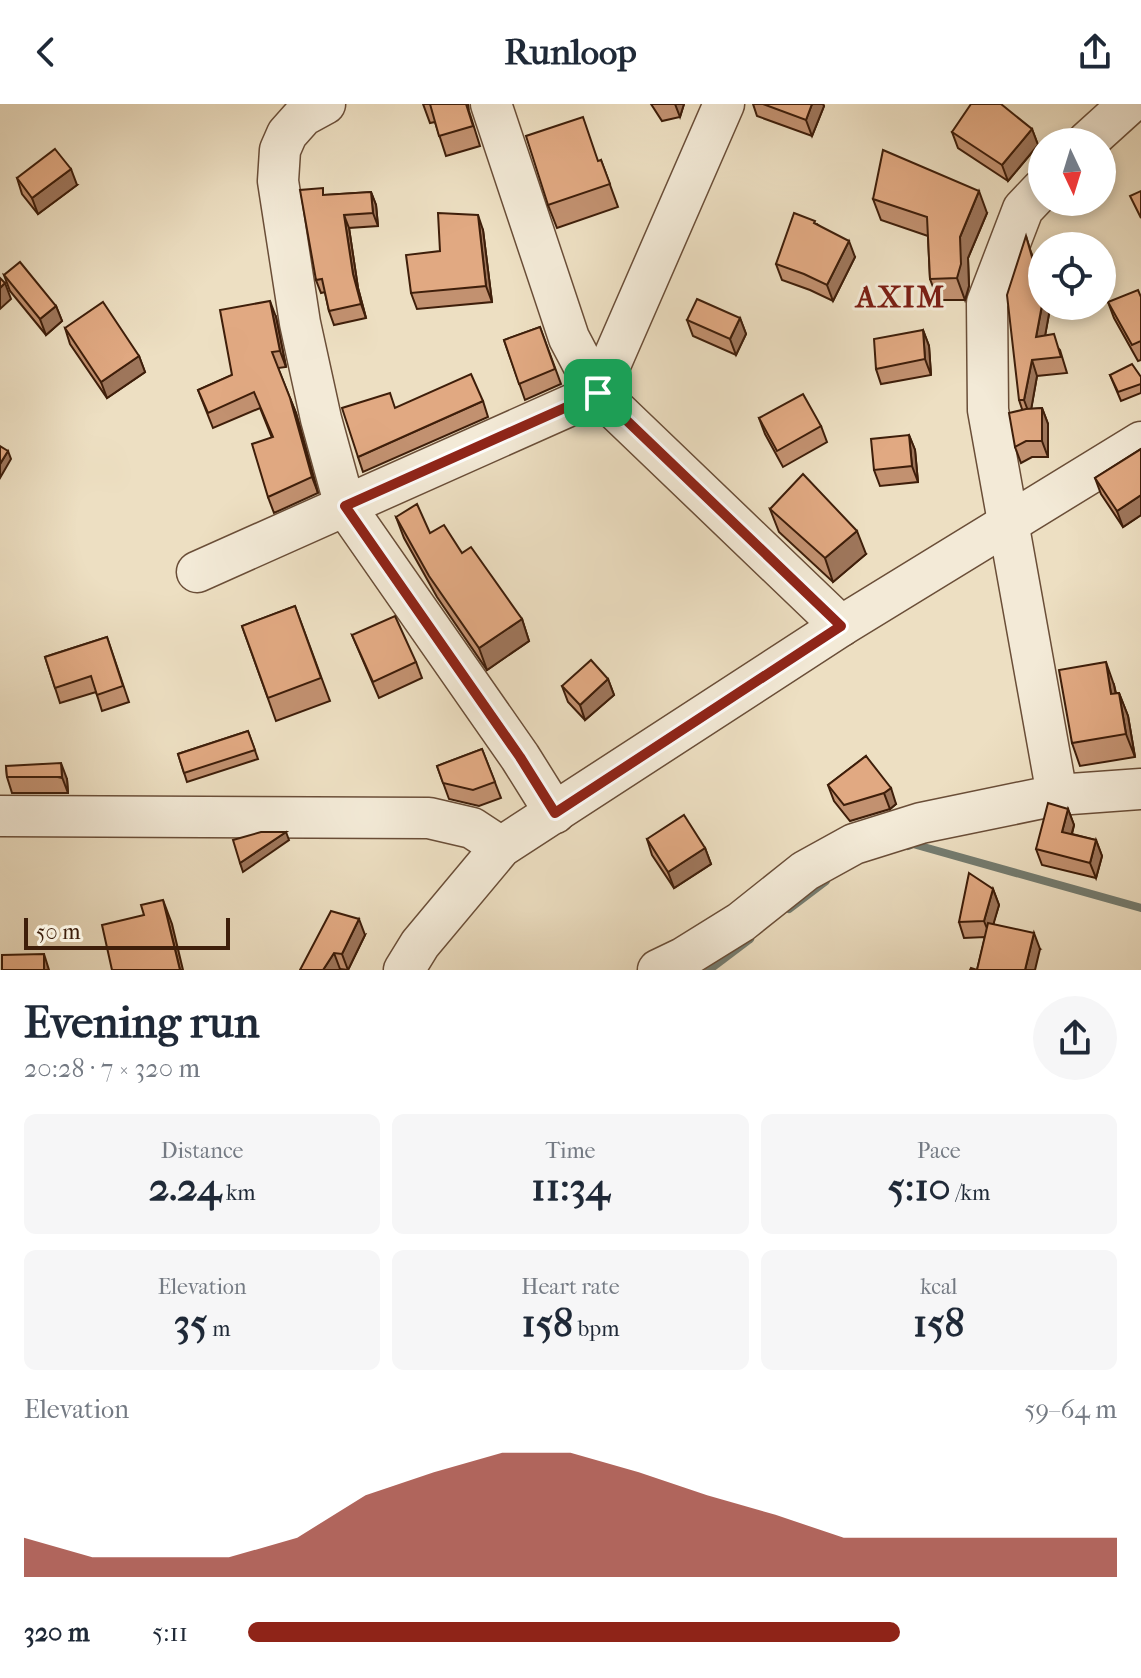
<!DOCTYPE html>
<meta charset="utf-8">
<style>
body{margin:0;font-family:"IM FELL French Canon",serif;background:#f6f6f7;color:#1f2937;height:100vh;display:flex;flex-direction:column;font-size:30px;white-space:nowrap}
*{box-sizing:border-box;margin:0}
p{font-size:26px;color:#747a83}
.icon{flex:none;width:44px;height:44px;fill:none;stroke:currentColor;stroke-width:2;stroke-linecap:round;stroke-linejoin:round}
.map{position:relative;height:866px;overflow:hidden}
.drawer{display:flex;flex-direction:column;background:#fff;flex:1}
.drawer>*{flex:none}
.needle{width:52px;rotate:176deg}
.controls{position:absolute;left:1028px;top:24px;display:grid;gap:16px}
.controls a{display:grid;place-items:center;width:88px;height:88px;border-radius:50%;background:#fff;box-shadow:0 4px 12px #0003;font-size:40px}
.scale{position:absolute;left:24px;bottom:20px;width:206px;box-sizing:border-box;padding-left:8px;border:4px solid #3e1e0a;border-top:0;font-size:22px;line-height:28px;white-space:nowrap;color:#3e1e0a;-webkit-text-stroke:6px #f3ead7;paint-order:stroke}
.pin{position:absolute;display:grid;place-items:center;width:68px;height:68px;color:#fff;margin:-34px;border-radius:16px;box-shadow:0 4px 12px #0006}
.round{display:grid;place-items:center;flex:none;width:84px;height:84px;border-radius:42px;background:#f6f6f7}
.head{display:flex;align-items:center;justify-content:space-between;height:136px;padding:0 24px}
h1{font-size:44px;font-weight:700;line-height:60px}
.metrics{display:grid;grid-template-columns:repeat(3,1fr);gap:12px;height:136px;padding:8px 24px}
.metrics div{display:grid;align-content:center;border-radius:12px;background:#f6f6f7;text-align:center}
.metrics b{font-size:40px;font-weight:700}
.metrics small{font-size:22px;font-weight:400}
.metrics p{font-size:22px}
.chart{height:224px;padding:16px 24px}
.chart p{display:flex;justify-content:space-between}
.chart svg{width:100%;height:144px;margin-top:8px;fill:#8f2418;opacity:.7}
ul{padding:0 24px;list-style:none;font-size:26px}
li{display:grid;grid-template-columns:128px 96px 1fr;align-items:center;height:60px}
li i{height:20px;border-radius:10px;background:#8f2418}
header{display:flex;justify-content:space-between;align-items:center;height:104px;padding:0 24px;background:#fff;font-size:36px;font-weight:700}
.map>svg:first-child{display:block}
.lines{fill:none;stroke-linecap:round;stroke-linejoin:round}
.stream{stroke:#757d71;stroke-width:8}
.minor-casing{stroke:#6a4e38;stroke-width:43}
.minor{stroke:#f3ead7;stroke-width:40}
.wall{fill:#c29170;stroke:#3e1e0a;stroke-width:2}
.shaded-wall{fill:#9e765b;stroke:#3e1e0a;stroke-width:2}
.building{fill:#e1a982;stroke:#3e1e0a;stroke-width:2}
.route-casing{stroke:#fff;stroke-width:16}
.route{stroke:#8f2418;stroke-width:10}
.labels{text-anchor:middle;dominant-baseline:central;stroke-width:6;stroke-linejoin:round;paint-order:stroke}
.district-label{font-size:30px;font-weight:bold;letter-spacing:2px;fill:#7a1f14;stroke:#f3ead7}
</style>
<header><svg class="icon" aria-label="back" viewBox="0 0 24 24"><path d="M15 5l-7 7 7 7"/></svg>Runloop<svg class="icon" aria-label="share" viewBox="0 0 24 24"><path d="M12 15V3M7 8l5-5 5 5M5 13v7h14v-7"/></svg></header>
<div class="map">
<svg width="1141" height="866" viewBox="0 0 1141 866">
<rect width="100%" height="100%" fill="#eddfc2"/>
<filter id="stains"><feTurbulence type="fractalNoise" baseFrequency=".0025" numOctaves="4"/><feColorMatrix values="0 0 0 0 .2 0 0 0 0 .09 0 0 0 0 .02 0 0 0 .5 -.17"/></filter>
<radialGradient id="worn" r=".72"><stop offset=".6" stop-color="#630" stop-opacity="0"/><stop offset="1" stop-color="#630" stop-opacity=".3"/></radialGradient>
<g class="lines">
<g class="stream">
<polyline points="908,742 913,740 1141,804"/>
<polyline points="789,805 826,777"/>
<polyline points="709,866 750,835"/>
</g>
<g class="minor-casing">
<g id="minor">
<polyline points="325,0 303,12 287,30 280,46 278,77 300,219 321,315 345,402 520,653 555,709"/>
<polyline points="491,0 569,234 598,289 841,522"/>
<polyline points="1087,38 1129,0"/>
<polyline points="1042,85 1023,105 987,199 988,306 1057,691"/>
<polyline points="197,468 598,289 724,0"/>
<polyline points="0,712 429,714 472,724 501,743"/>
<polyline points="404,866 420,840 501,743 841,522 1141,338"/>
<polyline points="658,866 683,854 741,818 805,767 854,740 921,719 1057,691 1141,685"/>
</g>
</g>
<use href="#minor" class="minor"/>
</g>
<g class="wall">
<polygon points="423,0 468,0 469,7 480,42 446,52 435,18 430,19"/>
<polygon points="651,0 684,0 680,13 662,17"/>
<polygon points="753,0 823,0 824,2 812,32 757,12"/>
<polygon points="1032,25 1038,41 1008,77 958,44 952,28"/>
<polygon points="601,56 618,103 557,124 548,101"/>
<polygon points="17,74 77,81 38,110 22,90"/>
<polygon points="371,88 376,101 378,122 349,124 358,184 366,214 334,221 329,207 325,188 321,189 316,176 325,91"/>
<polygon points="873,95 987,109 968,154 969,182 965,196 938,196 930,175 928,132 881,116"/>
<polygon points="817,120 855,153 833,197 810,186 782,176 776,160"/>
<polygon points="483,126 492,198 417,205 411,189 440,147"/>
<polygon points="1031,148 1042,184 1042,202 1049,210 1045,231 1060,246 1067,269 1037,272 1031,305 1042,304 1048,320 1048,353 1032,353 1021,359 1015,343 1022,305 1019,296"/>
<polygon points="4,171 56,202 62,217 46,231 10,187"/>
<polygon points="1141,193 1141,256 1138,257 1114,214 1108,198"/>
<polygon points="276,213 286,263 278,264 296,309 318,389 274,409 268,393 272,334 260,304 213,324 198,286 232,271"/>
<polygon points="740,214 746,230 736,251 693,232 687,216"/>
<polygon points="540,223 561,280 525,296 504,236"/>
<polygon points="65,224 139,252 145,268 107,294 70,240"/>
<polygon points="923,226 929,242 931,271 881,280 876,265"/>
<polygon points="1110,271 1141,273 1141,289 1121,297"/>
<polygon points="483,297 488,313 363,368 358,353"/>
<polygon points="759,314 821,322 827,338 783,363 765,330"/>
<polygon points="909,331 915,346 918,378 880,382 874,366"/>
<polygon points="1141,345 1141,411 1123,423 1101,390 1095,374"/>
<polygon points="770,405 866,450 833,478 779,428"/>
<polygon points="396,413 430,429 462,449 522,515 529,537 487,566 437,493 404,434"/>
<polygon points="295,502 330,597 276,617 242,522"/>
<polygon points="352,531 416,558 422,574 379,594"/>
<polygon points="107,533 129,598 102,607 96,588 60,599 45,553"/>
<polygon points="608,575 614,591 585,616 568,598 562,582"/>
<polygon points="1114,581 1116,589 1119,589 1128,612 1135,653 1080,662 1072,639"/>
<polygon points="248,627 258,655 187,678 178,650"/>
<polygon points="482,645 501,694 479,702 449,695 437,662"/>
<polygon points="866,652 896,700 890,705 850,717 834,697 828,681"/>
<polygon points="6,662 67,675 68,689 12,689 7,673"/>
<polygon points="1068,705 1074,721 1072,730 1096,736 1102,752 1096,774 1042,761 1036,745"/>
<polygon points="647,735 705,744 711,760 674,784 652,751"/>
<polygon points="993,785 999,801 993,820 1040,845 977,866 985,833 964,834 959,818"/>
<polygon points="365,831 348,866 340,865 300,866"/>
</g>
<g class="shaded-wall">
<polygon points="675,0 684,0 680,13"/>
<polygon points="812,0 823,0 824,2 812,32 806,16"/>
<polygon points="1032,25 1038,41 1008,77 1002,61"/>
<polygon points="71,65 77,81 38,110 32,94"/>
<polygon points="979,87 987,109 968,154 969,182 965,196 957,174 960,133"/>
<polygon points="371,88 376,101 378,122 373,109"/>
<polygon points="344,111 349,124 358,184 366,214 361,200 353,170"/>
<polygon points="478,111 483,126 492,198 486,182"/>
<polygon points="1026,132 1042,184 1042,188"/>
<polygon points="849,137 855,153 833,197 827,181"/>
<polygon points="5,179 11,195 0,205 0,184"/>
<polygon points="270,197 276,213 286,263 280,247"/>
<polygon points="56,202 62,217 46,231 40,215"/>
<polygon points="1042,202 1047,202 1049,210 1042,249 1036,233"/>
<polygon points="740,214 746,230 736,251 730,235"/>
<polygon points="923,226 929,242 931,271 925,255"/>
<polygon points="139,252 145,268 107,294 101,278"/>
<polygon points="1032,256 1037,272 1030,312 1024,296"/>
<polygon points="290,294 296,309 318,389 312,373"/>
<polygon points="1042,304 1048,320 1048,353 1042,337"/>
<polygon points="909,331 915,346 918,378 912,362"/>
<polygon points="8,347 11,355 0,374 0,360"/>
<polygon points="1141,391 1141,411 1123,423 1117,407"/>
<polygon points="857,427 866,450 833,478 825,454"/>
<polygon points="522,515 529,537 487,566 479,544"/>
<polygon points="1106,558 1114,581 1120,613 1111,590"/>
<polygon points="608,575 614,591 585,616 580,601"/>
<polygon points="1119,589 1128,612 1135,653 1126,630"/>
<polygon points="61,659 67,675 68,689 62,673"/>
<polygon points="891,684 896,700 890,705 884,689"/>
<polygon points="1068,705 1074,721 1068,743 1062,728"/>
<polygon points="286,728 289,736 243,768 240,759"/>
<polygon points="1096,736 1102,752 1096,774 1090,759"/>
<polygon points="705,744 711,760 674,784 668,768"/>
<polygon points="993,785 999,801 990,832 984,817"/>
<polygon points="163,796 172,820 183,866 180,866"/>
<polygon points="359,815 365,831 348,866 342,850"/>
<polygon points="1034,829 1040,845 1035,866 1025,866"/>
<polygon points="334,849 340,865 339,866 323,866"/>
<polygon points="44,850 49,866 44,866"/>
</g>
<g class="building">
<polygon points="430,0 466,0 473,22 439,32"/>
<polygon points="763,0 812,0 806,16"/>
<polygon points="971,0 1001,0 1032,25 1002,61 952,28"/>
<polygon points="583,13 598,57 601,56 610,80 548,101 526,32"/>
<polygon points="55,45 71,65 32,94 17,74"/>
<polygon points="883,46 979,87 960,133 961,160 957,174 930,175 927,113 873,95"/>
<polygon points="323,84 323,91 371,88 373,109 344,111 353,170 361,200 329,207 322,175 316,176 300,86"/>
<polygon points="1141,87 1141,114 1130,92"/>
<polygon points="438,109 478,111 486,182 411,189 406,151 440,147"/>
<polygon points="794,109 815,117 814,119 849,137 827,181 804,170 776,160"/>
<polygon points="1026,132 1042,188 1042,201 1036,233 1054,230 1061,253 1032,256 1024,296 1019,296 1007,191"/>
<polygon points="20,158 56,202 40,215 4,171"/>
<polygon points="0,174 5,179 0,184"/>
<polygon points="1138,186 1141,193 1141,237 1132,241 1108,198"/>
<polygon points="697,195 740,214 730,235 687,216"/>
<polygon points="270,197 280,247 272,248 290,294 312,373 268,393 252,340 273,333 254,288 208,309 198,286 232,271 220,206"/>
<polygon points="103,198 139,252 101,278 65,224"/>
<polygon points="540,223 555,265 519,280 504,236"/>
<polygon points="923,226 925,255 876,265 874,235"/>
<polygon points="1132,260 1141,273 1141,280 1118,288 1110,271"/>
<polygon points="471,270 483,297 358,353 342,304 390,289 395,304"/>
<polygon points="803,290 821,322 777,347 759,314"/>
<polygon points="1042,304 1042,337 1026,337 1015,343 1009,309 1026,305"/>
<polygon points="909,331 912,362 874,366 871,335"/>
<polygon points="0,342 8,347 0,360"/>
<polygon points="1141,345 1141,391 1117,407 1095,374"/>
<polygon points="803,370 857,427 825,454 770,405"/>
<polygon points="417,400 430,429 444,421 462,449 471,443 522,515 479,544 429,472 396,413"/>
<polygon points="295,502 321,574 268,594 242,522"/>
<polygon points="395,512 416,558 373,578 352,531"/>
<polygon points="107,533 123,582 97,591 91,572 55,584 45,553"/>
<polygon points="591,556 608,575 580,601 562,582"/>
<polygon points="1106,558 1111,590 1119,589 1126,630 1072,639 1059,566"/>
<polygon points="248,627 255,646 184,669 178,650"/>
<polygon points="482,645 495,678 473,686 443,679 437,662"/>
<polygon points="866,652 891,684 884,689 844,701 828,681"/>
<polygon points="61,659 62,673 7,673 6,662"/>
<polygon points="1048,699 1068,705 1062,728 1096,736 1090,759 1036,745"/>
<polygon points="684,711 705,744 668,768 647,735"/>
<polygon points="261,728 286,728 240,759 233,736"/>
<polygon points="969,769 993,785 984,817 959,818"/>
<polygon points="163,796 180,866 112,866 102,821 144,811 141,801"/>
<polygon points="331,807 359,815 342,850 334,849 323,866 300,866"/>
<polygon points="988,819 1034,829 1025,866 970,866 971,864 977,866"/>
<polygon points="44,850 44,866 2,866 2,851"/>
</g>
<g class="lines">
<g class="route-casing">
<polygon id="route" points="598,289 841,522 555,709 520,653 345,402"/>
</g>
<use href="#route" class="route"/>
</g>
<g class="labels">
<g class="district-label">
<text x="901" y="193">AXIM</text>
</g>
</g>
<rect width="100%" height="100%" filter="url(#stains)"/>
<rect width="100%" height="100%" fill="url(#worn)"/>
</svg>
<div class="controls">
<a><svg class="needle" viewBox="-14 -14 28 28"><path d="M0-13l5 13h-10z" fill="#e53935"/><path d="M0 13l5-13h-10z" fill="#747a83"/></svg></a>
<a><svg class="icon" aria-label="locate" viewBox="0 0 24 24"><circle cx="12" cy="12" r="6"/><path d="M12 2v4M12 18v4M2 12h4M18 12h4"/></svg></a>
</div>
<div class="scale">50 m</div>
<div class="pin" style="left:598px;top:289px;background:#1e9e55"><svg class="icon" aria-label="arrive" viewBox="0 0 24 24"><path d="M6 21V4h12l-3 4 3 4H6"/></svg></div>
</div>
<section class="drawer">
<div class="head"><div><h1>Evening run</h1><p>20:28 · 7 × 320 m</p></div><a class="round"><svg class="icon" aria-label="share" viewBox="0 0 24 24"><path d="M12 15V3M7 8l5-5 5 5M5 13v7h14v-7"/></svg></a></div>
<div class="metrics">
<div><p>Distance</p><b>2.24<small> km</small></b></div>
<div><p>Time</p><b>11:34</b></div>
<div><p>Pace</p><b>5:10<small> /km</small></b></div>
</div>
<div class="metrics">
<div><p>Elevation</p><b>35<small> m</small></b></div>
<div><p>Heart rate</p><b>158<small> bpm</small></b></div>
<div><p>kcal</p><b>158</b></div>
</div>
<div class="chart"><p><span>Elevation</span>59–64 m</p>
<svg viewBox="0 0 160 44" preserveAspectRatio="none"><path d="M0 44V32L10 38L20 38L30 38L40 32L50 19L60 12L70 6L80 6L90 12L100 19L110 25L120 32L130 32L140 32L150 32L160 32V44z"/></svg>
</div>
<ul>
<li><b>320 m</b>5:11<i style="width:75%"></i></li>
</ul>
</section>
